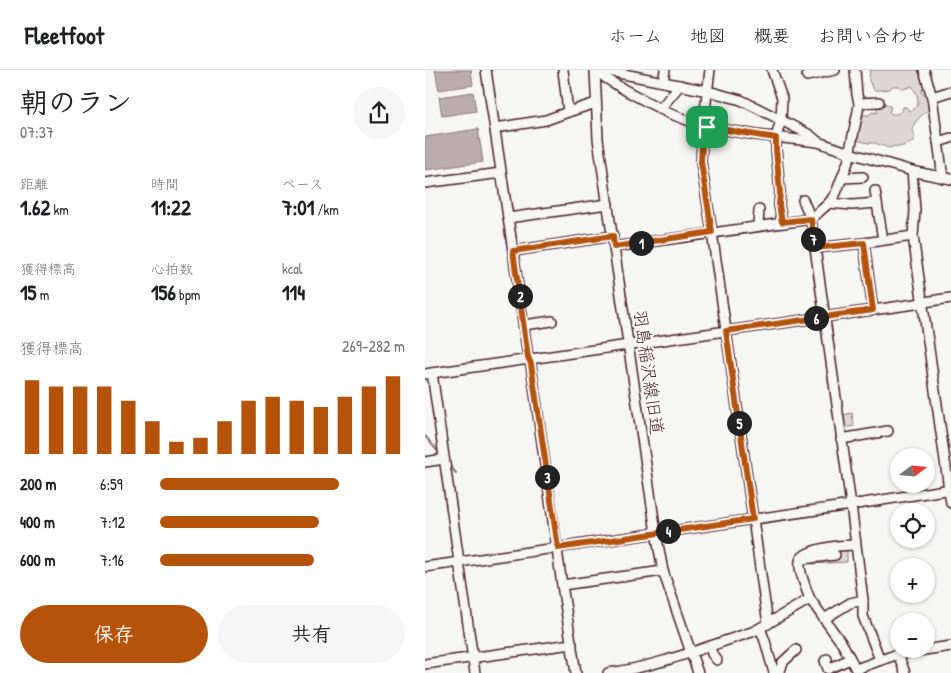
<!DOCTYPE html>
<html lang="ja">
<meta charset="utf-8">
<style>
body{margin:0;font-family:"Patrick Hand","Klee One",sans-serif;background:#f6f6f6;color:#202124;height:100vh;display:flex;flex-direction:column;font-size:19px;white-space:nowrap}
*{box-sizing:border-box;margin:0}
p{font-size:16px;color:#757577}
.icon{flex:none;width:28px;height:28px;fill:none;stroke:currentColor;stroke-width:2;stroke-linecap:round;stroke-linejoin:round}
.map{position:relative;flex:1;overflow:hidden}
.side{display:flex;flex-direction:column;background:#fff;width:425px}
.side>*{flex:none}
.needle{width:32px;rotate:74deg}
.buttons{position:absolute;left:465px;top:378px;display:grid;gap:10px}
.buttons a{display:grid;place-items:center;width:45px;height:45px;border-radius:50%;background:#fff;box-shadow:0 1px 4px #0004;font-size:25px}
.pin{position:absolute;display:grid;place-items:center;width:42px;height:42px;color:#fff;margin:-21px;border-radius:10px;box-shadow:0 2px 8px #0006}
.km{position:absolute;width:25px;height:25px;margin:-12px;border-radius:50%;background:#222;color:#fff;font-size:14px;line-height:25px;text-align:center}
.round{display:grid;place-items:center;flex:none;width:52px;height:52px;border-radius:26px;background:#f6f6f6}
.head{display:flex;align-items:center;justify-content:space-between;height:85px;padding:0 20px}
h1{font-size:28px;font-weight:800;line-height:38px}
.figures{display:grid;grid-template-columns:repeat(3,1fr);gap:8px;height:85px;padding:5px 20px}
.figures div{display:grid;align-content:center}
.figures b{font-size:21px;font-weight:800}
.figures small{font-size:14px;font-weight:400}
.figures p{font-size:14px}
.chart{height:140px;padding:10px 20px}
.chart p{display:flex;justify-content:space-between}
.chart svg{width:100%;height:90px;margin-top:5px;stroke:#b45309;stroke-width:6}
.button{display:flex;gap:10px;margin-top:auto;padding:10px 20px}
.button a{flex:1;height:58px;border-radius:30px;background:#b45309;color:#fff;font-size:20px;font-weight:800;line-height:58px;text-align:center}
.button a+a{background:#f6f6f6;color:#202124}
ul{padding:0 20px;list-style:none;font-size:16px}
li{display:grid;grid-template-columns:80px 60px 1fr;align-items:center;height:38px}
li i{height:12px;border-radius:6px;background:#b45309}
header{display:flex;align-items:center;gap:30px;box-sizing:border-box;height:70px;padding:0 25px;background:#fff;border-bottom:1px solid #e0e0e0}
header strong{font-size:24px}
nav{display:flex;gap:28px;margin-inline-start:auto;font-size:18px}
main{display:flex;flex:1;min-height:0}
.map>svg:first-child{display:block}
.green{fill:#ddd6d5;stroke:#947a80}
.water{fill:#bbadae;stroke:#8e747a}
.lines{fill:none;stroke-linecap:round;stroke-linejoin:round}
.stream{stroke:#8e747a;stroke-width:2}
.minor-casing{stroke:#4a1f2b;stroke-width:12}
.minor{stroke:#f6f6f2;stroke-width:9}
.route-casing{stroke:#fff;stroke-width:10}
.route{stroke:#b45309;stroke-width:6}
.labels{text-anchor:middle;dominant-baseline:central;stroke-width:4.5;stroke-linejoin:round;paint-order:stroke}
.street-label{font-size:18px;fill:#4a1f2b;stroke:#f6f6f2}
</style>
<header>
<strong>Fleetfoot</strong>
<nav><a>ホーム</a><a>地図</a><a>概要</a><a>お問い合わせ</a></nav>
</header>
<main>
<section class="side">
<div class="head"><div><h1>朝のラン</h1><p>07:37</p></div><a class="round"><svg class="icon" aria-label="share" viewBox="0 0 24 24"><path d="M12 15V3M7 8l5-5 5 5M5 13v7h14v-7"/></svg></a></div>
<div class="figures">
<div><p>距離</p><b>1.62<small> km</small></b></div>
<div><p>時間</p><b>11:22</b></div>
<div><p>ペース</p><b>7:01<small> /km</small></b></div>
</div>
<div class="figures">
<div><p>獲得標高</p><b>15<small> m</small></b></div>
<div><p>心拍数</p><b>156<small> bpm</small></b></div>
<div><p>kcal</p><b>114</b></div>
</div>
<div class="chart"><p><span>獲得標高</span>269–282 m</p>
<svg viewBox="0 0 160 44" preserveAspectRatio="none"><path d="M5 44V8M15 44V11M25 44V11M35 44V11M45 44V18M55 44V28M65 44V38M75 44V36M85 44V28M95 44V18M105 44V16M115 44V18M125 44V21M135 44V16M145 44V11M155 44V6"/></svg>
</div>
<ul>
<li><b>200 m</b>6:59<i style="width:73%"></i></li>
<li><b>400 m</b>7:12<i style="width:65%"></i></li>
<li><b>600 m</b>7:16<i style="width:63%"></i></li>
</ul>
<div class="button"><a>保存</a><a>共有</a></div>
</section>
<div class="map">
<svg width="526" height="603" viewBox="0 0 526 603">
<rect width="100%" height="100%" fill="#f6f6f2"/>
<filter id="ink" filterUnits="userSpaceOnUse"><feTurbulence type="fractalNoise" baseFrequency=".02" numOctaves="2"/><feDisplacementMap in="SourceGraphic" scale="10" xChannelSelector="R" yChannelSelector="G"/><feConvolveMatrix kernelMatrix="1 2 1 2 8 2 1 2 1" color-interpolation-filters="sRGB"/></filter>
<g filter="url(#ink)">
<g class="green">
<path d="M445,0H500L503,15L498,18L496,22L499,25L503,24L505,39C499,42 488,53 487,59C487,64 491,64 488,72L475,77L470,76L464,78L450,73H443L432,70C429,59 434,54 438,45H444L447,42L452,43V36L462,34L466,37L464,42C468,46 473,44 477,41L478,37H481L484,41C498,36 493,25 487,16L478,19L473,16H467L465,19L457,20H449L444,11Z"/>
<polygon points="427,343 429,356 418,358 417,345"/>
<polygon points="422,475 422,492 387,494 384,488"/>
</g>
<g class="water">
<polygon points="10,0 46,0 48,15 14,20"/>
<polygon points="48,22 51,41 17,46 14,27"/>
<polygon points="53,59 58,92 0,100 0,67"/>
</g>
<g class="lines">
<g class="stream">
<polyline points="0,366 15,384"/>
<polyline points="23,394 31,403"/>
</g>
<g class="minor-casing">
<g id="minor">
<polyline points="61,0 88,181 103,287 106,295 137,515 151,603"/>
<polyline points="138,0 143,42"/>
<polyline points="170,0 173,69 231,463 238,501 273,603"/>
<polyline points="171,0 182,9 200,20 243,43 278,56 331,65 393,72 425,83 491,102 526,109"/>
<polyline points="179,0 283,21 316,30 356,50 385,65 393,72"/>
<polyline points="285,0 278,56 276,92 287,162 343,554"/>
<polyline points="347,0 357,28 356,50 351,67 351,79 355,122 354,135 357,152"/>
<polyline points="499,0 507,27 518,108"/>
<polyline points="382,6 410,0"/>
<polyline points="238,12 240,0"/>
<polyline points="507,27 526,21"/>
<polyline points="434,33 454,32"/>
<polyline points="235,39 255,15"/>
<polyline points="70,58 121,50 143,42 171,33"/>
<polyline points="513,72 526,68"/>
<polyline points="487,101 490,140 488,166 526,433"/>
<polyline points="417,108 438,107"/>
<polyline points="0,113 76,103"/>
<polyline points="450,121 458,170"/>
<polyline points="378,130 386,149 426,435 438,530 438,546 455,590"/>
<polyline points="404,133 427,135 452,133"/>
<polyline points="83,148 183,134"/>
<polyline points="333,156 334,140"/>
<polyline points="439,173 448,240"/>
<polyline points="189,177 386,149 404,133 411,123 425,87 425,80 433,41 434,33 432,25 430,0"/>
<polyline points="390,178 439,173 488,166"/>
<polyline points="88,181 188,166"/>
<polyline points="99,255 127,251"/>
<polyline points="7,303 50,603"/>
<polyline points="0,304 497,233 499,232 526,228"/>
<polyline points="416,369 463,361"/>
<polyline points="0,392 19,389"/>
<path d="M430,475C419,475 378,478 375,491C373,498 382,522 385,529L418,575L433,603"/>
<polyline points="378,489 410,485"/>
<polyline points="0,497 426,435 526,419"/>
<polyline points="137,515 238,501"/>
<polyline points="399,549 425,533 438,530"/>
<polyline points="335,558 340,571 349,603"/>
<polyline points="285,576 287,584 292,590"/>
<polyline points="473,584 480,603"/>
<polyline points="402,589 400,591 403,599 425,589"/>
<polyline points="0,594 147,574"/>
<polyline points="431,599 473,584 526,576"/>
<path d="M183,603C231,597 280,577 327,562L335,558L385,529"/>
<polyline points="352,603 355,601 358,592 371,580"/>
</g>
</g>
<use href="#minor" class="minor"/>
</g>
</g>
<g class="lines" filter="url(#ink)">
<g class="route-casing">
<polygon id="route" points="278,56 331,65 351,68 351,79 355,122 354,135 357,152 386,149 390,178 439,173 448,240 301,261 328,449 133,478 106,294 103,287 88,181 188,166 189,177 287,162 276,92"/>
</g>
<use href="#route" class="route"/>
</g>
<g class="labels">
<g class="street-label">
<text transform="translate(224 302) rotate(82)">羽島稲沢線旧道</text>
</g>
</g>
</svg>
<div class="buttons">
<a><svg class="needle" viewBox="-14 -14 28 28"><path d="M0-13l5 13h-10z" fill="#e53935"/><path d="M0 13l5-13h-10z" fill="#757577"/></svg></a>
<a><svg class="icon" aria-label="locate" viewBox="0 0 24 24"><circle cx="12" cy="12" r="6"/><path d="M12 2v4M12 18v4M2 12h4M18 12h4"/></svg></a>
<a>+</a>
<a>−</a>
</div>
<div class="pin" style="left:282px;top:57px;background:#1e9e55"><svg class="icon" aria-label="arrive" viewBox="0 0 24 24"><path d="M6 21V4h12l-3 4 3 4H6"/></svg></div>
<b class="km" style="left:216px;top:173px">1</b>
<b class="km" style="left:95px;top:226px">2</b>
<b class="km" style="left:122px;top:407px">3</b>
<b class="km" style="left:243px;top:461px">4</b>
<b class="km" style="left:314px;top:353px">5</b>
<b class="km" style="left:391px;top:248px">6</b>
<b class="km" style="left:388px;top:169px">7</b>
</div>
</main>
